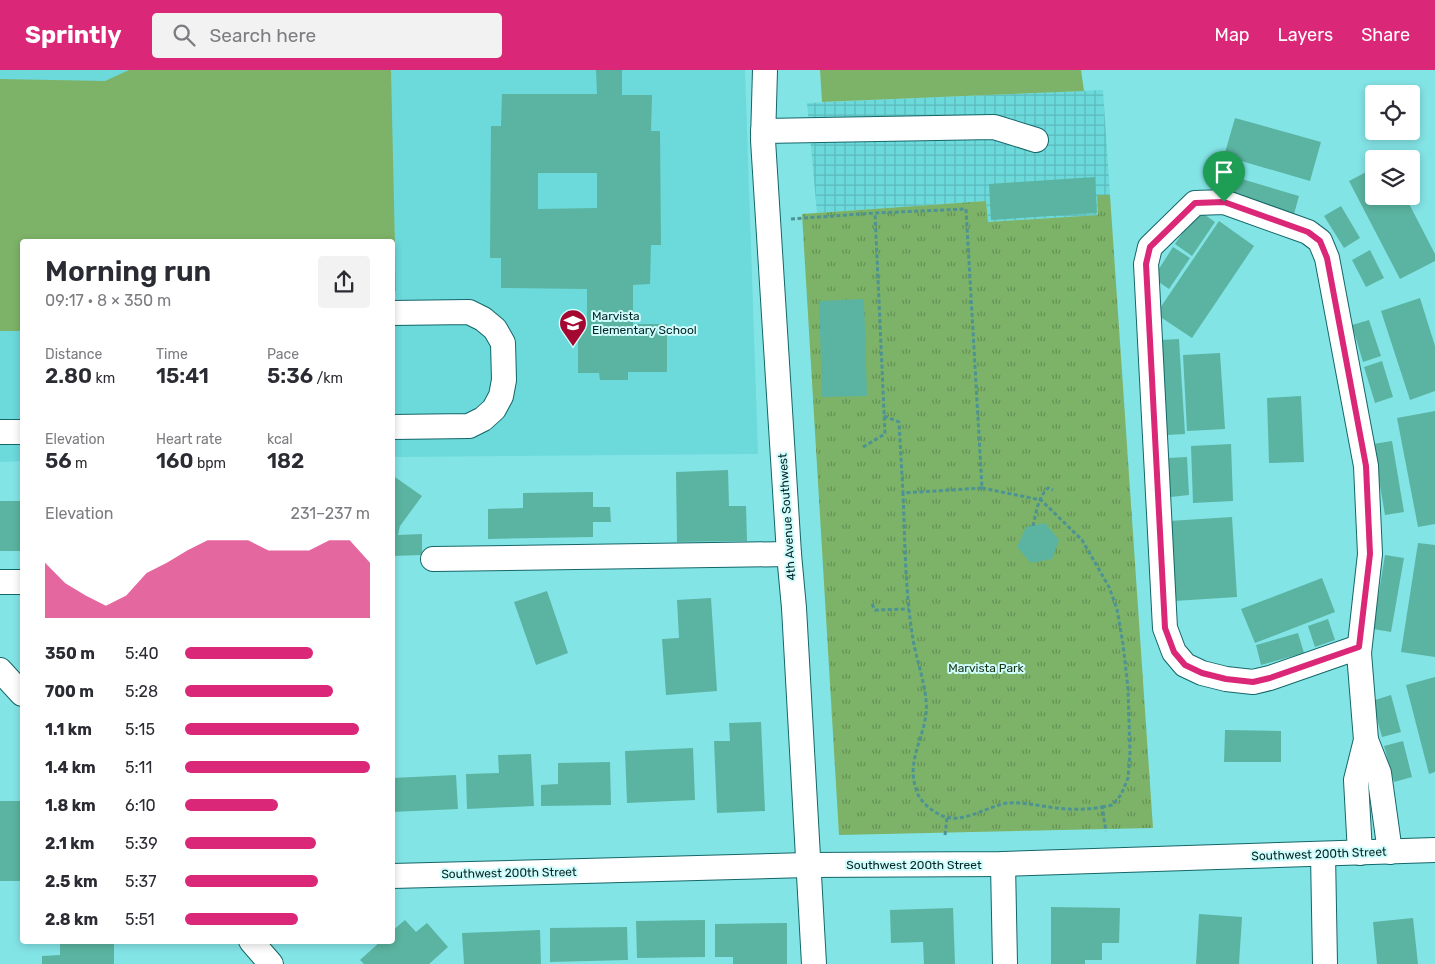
<!DOCTYPE html>
<meta charset="utf-8">
<style>
body{margin:0;font-family:Rubik,sans-serif;background:#f2f2f3;color:#2b2b33;height:100vh;display:flex;flex-direction:column;font-size:19px;white-space:nowrap}
*{box-sizing:border-box;margin:0}
p{font-size:16px;color:#7c7c81}
.icon{flex:none;width:28px;height:28px;fill:none;stroke:currentColor;stroke-width:2;stroke-linecap:round;stroke-linejoin:round}
.map{position:relative;flex:1;overflow:hidden}
.details{position:absolute;left:20px;top:169px;width:375px;height:705px;display:flex;flex-direction:column;background:#fff;border-radius:5px;box-shadow:0 2px 8px #0003}
.details>*{flex:none}
.buttons{position:absolute;left:1365px;top:15px;display:grid;gap:10px}
.buttons a{display:grid;place-items:center;width:55px;height:55px;border-radius:5px;background:#fff;box-shadow:0 2px 8px #0003;font-size:25px}
.pin{position:absolute;display:grid;place-items:center;width:42px;height:42px;color:#fff;margin:-51px -21px;border-radius:50% 50% 50% 0;rotate:-45deg;box-shadow:0 0 5px #0007}
.pin .icon{rotate:45deg}
.round{display:grid;place-items:center;flex:none;width:52px;height:52px;border-radius:5px;background:#f2f2f3}
.summary{display:flex;align-items:center;justify-content:space-between;height:85px;padding:0 25px}
h1{font-size:28px;font-weight:600;line-height:38px}
.stats{display:grid;grid-template-columns:repeat(3,1fr);gap:8px;height:85px;padding:5px 25px}
.stats div{display:grid;align-content:center}
.stats b{font-size:21px;font-weight:600}
.stats small{font-size:14px;font-weight:400}
.stats p{font-size:14px}
.chart{height:140px;padding:10px 25px}
.chart p{display:flex;justify-content:space-between}
.chart svg{width:100%;height:90px;margin-top:5px;fill:#db2777;opacity:.7}
ul{padding:0 25px;list-style:none;font-size:16px}
li{display:grid;grid-template-columns:80px 60px 1fr;align-items:center;height:38px}
li i{height:12px;border-radius:6px;background:#db2777}
header{display:flex;align-items:center;gap:30px;box-sizing:border-box;height:70px;padding:0 25px;background:#db2777;color:#fff}
header strong{font-size:24px}
nav{display:flex;gap:28px;margin-inline-start:auto;font-size:18px}
.search{width:350px;height:45px;background:#f2f2f3;display:flex;align-items:center;gap:12px;box-sizing:border-box;padding:0 18px;border-radius:5px;color:#7c7c81;font-size:19px}
.map>svg:first-child{display:block}
.built{fill:#6cd9db}
.industrial{fill:url(#industrial-grid)}
.park{fill:url(#park-tufts)}
.pitch{fill:#7db368}
.building{fill:#5bb4a1;fill-rule:evenodd}
.lines{fill:none;stroke-linecap:round;stroke-linejoin:round}
.minor-casing{stroke:#156668;stroke-width:26}
.path{stroke:#4d9394;stroke-width:3;stroke-dasharray:4 2.5;stroke-linecap:butt}
.minor{stroke:#fff;stroke-width:24}
.route-casing{stroke:#fff;stroke-width:10}
.route{stroke:#db2777;stroke-width:6}
.labels{text-anchor:middle;dominant-baseline:central;stroke-width:4;stroke-linejoin:round;paint-order:stroke}
.poi-label{font-size:12px;fill:#052525;stroke:#cffcfc;text-anchor:start}
.street-label{font-size:12px;fill:#052525;stroke:#cffcfc}
.park-label{font-size:12px;fill:#1b3411;stroke:#cffcfc}
</style>
<header>
<strong>Sprintly</strong>
<div class="search"><svg class="icon" aria-label="search" viewBox="0 0 24 24"><circle cx="10" cy="10" r="6"/><path d="M15 15l6 6"/></svg>Search here</div>
<nav><a>Map</a><a>Layers</a><a>Share</a></nav>
</header>
<div class="map">
<svg width="1435" height="894" viewBox="0 0 1435 894">
<defs>
<pattern id="industrial-grid" width="8" height="8" patternUnits="userSpaceOnUse" patternTransform="scale(1.25)"><rect width="8" height="8" fill="#6cd9db"/><path d="M0 4h8M4 0v8" fill="none" stroke="#5cbabc"/></pattern>
<pattern id="park-tufts" width="24" height="20" patternUnits="userSpaceOnUse" patternTransform="scale(1.25)"><rect width="24" height="20" fill="#7db368"/><path d="M3 7l-1-3M5 7V3M7 7l1-3M15 17l-1-3M17 17v-4M19 17l1-3" fill="none" stroke="#649155"/></pattern>
</defs>
<rect width="100%" height="100%" fill="#83e4e6"/>
<polygon class="built" points="0,0 745,0 758,384 393,387 392,171 22,171 22,391 0,392"/>
<polygon class="industrial" points="1103,20 1110,125 1097,126 1098,145 988,152 986,131 817,143 807,33"/>
<polygon class="park" points="1097,125 1110,125 1153,758 839,765 802,144 986,131 988,152 1098,145"/>
<g class="pitch">
<polygon points="129,0 391,0 396,221 393,221 392,171 22,171 22,261 0,261 0,9 105,11"/>
<polygon points="820,0 1081,0 1084,21 822,32"/>
</g>
<g class="building">
<path d="M596,0H622V25H652L651,61H660L661,175H651L650,214L633,215V254H667V302H628V310H600L599,303H578V254L587,253V219L501,218V188H490L491,56H501L502,24H597ZM538,103H597V138L538,139Z"/>
<polygon points="1235,48 1321,72 1310,111 1224,86"/>
<polygon points="1374,98 1374,126 1405,126 1435,184 1435,191 1400,209 1349,111"/>
<polygon points="1225,104 1299,126 1294,144 1220,122"/>
<polygon points="1095,107 1097,143 991,150 989,114"/>
<polygon points="1341,136 1360,168 1344,178 1324,146"/>
<polygon points="1198,140 1215,152 1192,186 1175,174"/>
<polygon points="1219,151 1254,176 1192,268 1156,244"/>
<polygon points="1173,177 1190,188 1169,219 1153,208"/>
<polygon points="1370,180 1384,208 1366,217 1352,190"/>
<polygon points="1420,228 1435,276 1435,321 1410,330 1381,241"/>
<polygon points="864,229 867,326 822,327 819,231"/>
<polygon points="1369,250 1381,286 1363,292 1352,255"/>
<polygon points="1179,269 1185,364 1166,365 1160,270"/>
<polygon points="1220,283 1225,359 1187,361 1183,285"/>
<polygon points="1382,291 1393,327 1375,333 1364,297"/>
<polygon points="1301,326 1304,392 1269,393 1267,328"/>
<polygon points="1435,341 1435,454 1418,457 1397,348"/>
<polygon points="1392,371 1404,442 1385,445 1373,374"/>
<polygon points="1231,374 1233,431 1193,433 1191,376"/>
<polygon points="1187,387 1189,425 1171,427 1168,388"/>
<polygon points="728,400 729,436 746,436 747,471 677,472 676,402"/>
<polygon points="392,405 422,426 400,456 398,465 422,464 422,485 392,486"/>
<polygon points="593,422 593,437 610,437 611,452 593,452 593,467 488,469 488,439 523,438 523,423"/>
<rect x="0" y="431" width="21" height="50"/>
<polygon points="1232,447 1237,527 1174,531 1169,451"/>
<polygon points="1045,453 1059,470 1052,489 1031,493 1017,477 1026,457"/>
<polygon points="1418,473 1435,475 1435,587 1401,582"/>
<polygon points="1385,485 1404,488 1391,562 1373,559"/>
<polygon points="1322,508 1335,542 1255,573 1241,539"/>
<polygon points="547,521 568,583 536,595 514,532"/>
<polygon points="711,528 717,621 666,625 662,569 679,568 677,530"/>
<polygon points="1328,549 1335,570 1315,577 1308,556"/>
<polygon points="1298,563 1304,583 1261,595 1256,575"/>
<polygon points="1435,607 1435,702 1429,704 1406,615"/>
<polygon points="1391,625 1401,662 1382,667 1372,631"/>
<polygon points="761,652 765,741 717,743 714,671 730,671 729,653"/>
<polygon points="1225,660 1281,661 1281,692 1224,692"/>
<polygon points="1403,671 1412,707 1394,712 1384,676"/>
<polygon points="693,678 695,730 627,733 625,681"/>
<polygon points="531,684 534,736 467,739 466,704 499,703 498,685"/>
<polygon points="610,692 611,735 541,736 541,715 558,714 558,693"/>
<polygon points="456,705 458,739 392,742 392,708"/>
<rect x="0" y="731" width="22" height="80"/>
<polygon points="1051,837 1120,838 1119,873 1102,873 1102,890 1085,890 1085,894 1051,894"/>
<polygon points="953,838 955,894 924,894 923,872 891,873 890,840"/>
<polygon points="1199,844 1242,847 1239,894 1196,894"/>
<polygon points="1413,848 1418,894 1377,894 1373,852"/>
<polygon points="405,850 416,862 427,853 448,877 429,894 364,894 360,890 381,871 392,871 392,861"/>
<polygon points="705,850 705,887 637,888 636,851"/>
<polygon points="787,853 787,894 733,894 733,887 715,887 715,854"/>
<polygon points="627,857 628,890 550,892 550,858"/>
<polygon points="540,860 541,894 464,894 462,863"/>
<polygon points="60,871 114,871 114,894 42,894 42,886 60,885"/>
</g>
<g class="lines">
<g class="minor-casing">
<g id="minor">
<polyline points="765,0 763,70 789,484 794,538 814,894"/>
<polyline points="763,61 994,57 1036,70"/>
<polyline points="392,243 469,242 483,249 495,259 503,273 504,310 501,326 494,339 483,349 469,356 392,357"/>
<polyline points="0,362 22,362"/>
<polyline points="433,489 789,484"/>
<polyline points="0,512 22,512"/>
<polyline points="1359,577 1270,608 1253,612 1226,609 1202,603 1185,595 1174,582 1165,558 1146,194 1150,177 1195,133 1224,132 1308,162 1320,171 1327,188 1366,396 1370,484 1359,583 1366,670 1356,710 1360,783"/>
<polyline points="0,600 22,624"/>
<polyline points="1366,670 1379,703 1390,782"/>
<polyline points="1323,784 1325,894"/>
<polyline points="1003,794 1005,894"/>
<polyline points="392,806 808,795 1003,794 1435,780"/>
<polyline points="251,871 271,894"/>
</g>
</g>
<g class="path">
<polyline points="791,149 875,143"/>
<polyline points="884,346 899,352 903,423"/>
<path d="M863,377L885,364L875,143L966,139L982,418L903,423C905,470 905,517 912,563C915,586 924,608 926,630C930,661 905,687 916,719C919,732 934,743 945,747C965,753 990,735 1008,733C1022,732 1035,735 1049,737C1067,740 1084,740 1102,737L1106,761"/>
<polyline points="982,418 1041,430 1082,470 1109,517 1117,539 1123,574 1128,618 1130,683 1128,708 1121,725 1112,735 1102,737"/>
<path d="M1033,456C1036,443 1038,427 1048,418L1053,420"/>
<polyline points="872,534 875,540 909,539"/>
<polyline points="945,765 947,748"/>
</g>
<use href="#minor" class="minor"/>
</g>
<g class="lines">
<g class="route-casing">
<polygon id="route" points="1224,132 1308,162 1320,171 1327,188 1366,396 1370,484 1359,577 1270,608 1253,612 1226,609 1202,603 1185,595 1174,582 1165,558 1146,194 1150,177 1195,133"/>
</g>
<use href="#route" class="route"/>
</g>
<defs>
<g id="school-pin" transform="scale(1.4375)"><path d="M0 17L-7.5 6A9.5 9.5 0 1 1 7.5 6Z" fill="#a40730" stroke="#cffcfc"/><path d="M0-5L7-2L0 1L-7-2ZM-4 1L0 2.5L4 1V4Q0 6-4 4Z" fill="#fff"/></g>
</defs>
<g fill-rule="evenodd">
<use href="#school-pin" x="573" y="253"/>
</g>
<g class="labels">
<g class="poi-label">
<text x="592" y="246">Marvista<tspan x="592" dy="14">Elementary School</tspan></text>
</g>
<g class="street-label">
<text transform="translate(787 447) rotate(-94)">4th Avenue Southwest</text>
<text transform="translate(1319 784) rotate(-2)">Southwest 200th Street</text>
<text x="914" y="795">Southwest 200th Street</text>
<text transform="translate(509 803) rotate(-1)">Southwest 200th Street</text>
</g>
<g class="park-label">
<text x="986" y="598">Marvista Park</text>
</g>
</g>
</svg>
<div class="buttons">
<a><svg class="icon" aria-label="locate" viewBox="0 0 24 24"><circle cx="12" cy="12" r="6"/><path d="M12 2v4M12 18v4M2 12h4M18 12h4"/></svg></a>
<a><svg class="icon" aria-label="layers" viewBox="0 0 24 24"><path d="M12 4l9 5-9 5-9-5zM3 14l9 5 9-5"/></svg></a>
</div>
<div class="pin" style="left:1224px;top:132px;background:#1e9e55"><svg class="icon" aria-label="arrive" viewBox="0 0 24 24"><path d="M6 21V4h12l-3 4 3 4H6"/></svg></div>
<section class="details">
<div class="summary"><div><h1>Morning run</h1><p>09:17 · 8 × 350 m</p></div><a class="round"><svg class="icon" aria-label="share" viewBox="0 0 24 24"><path d="M12 15V3M7 8l5-5 5 5M5 13v7h14v-7"/></svg></a></div>
<div class="stats">
<div><p>Distance</p><b>2.80<small> km</small></b></div>
<div><p>Time</p><b>15:41</b></div>
<div><p>Pace</p><b>5:36<small> /km</small></b></div>
</div>
<div class="stats">
<div><p>Elevation</p><b>56<small> m</small></b></div>
<div><p>Heart rate</p><b>160<small> bpm</small></b></div>
<div><p>kcal</p><b>182</b></div>
</div>
<div class="chart"><p><span>Elevation</span>231–237 m</p>
<svg viewBox="0 0 160 44" preserveAspectRatio="none"><path d="M0 44V17L10 27L20 33L30 38L40 33L50 22L60 17L70 11L80 6L90 6L100 6L110 11L120 11L130 11L140 6L150 6L160 17V44z"/></svg>
</div>
<ul>
<li><b>350 m</b>5:40<i style="width:69%"></i></li>
<li><b>700 m</b>5:28<i style="width:80%"></i></li>
<li><b>1.1 km</b>5:15<i style="width:94%"></i></li>
<li><b>1.4 km</b>5:11<i style="width:100%"></i></li>
<li><b>1.8 km</b>6:10<i style="width:50%"></i></li>
<li><b>2.1 km</b>5:39<i style="width:71%"></i></li>
<li><b>2.5 km</b>5:37<i style="width:72%"></i></li>
<li><b>2.8 km</b>5:51<i style="width:61%"></i></li>
</ul>
</section>
</div>
